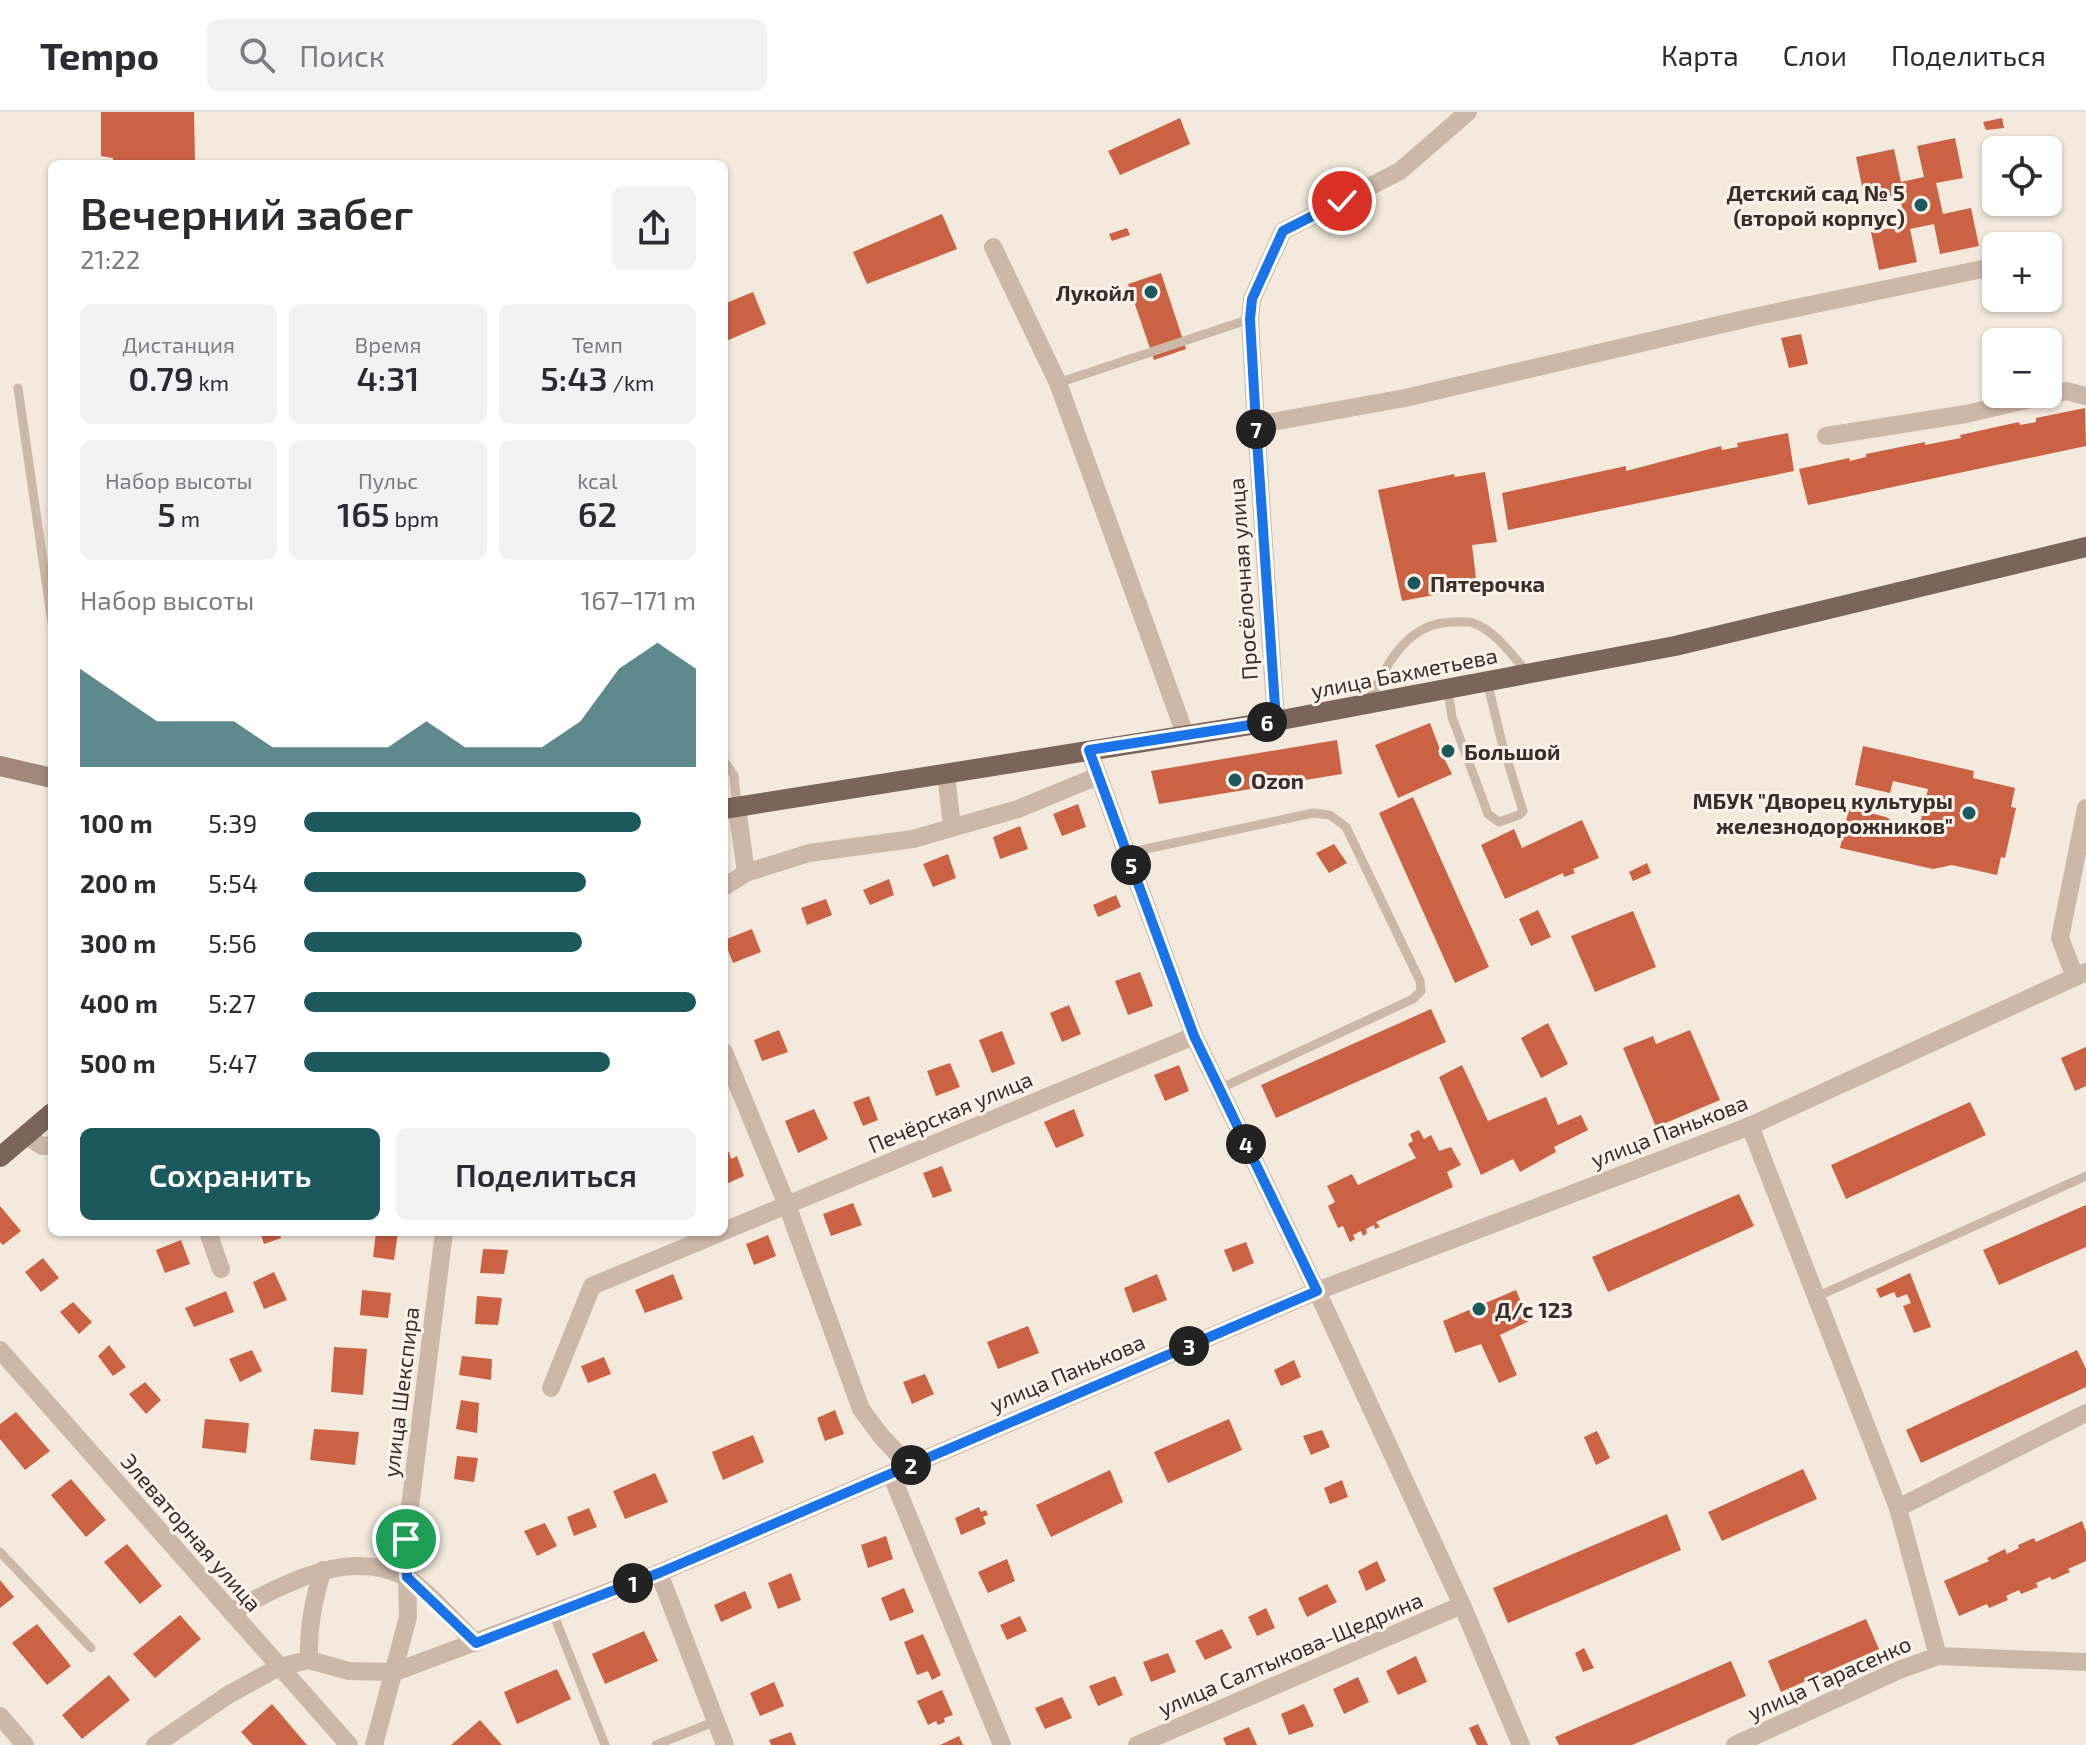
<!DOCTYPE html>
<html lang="ru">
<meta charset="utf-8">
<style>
body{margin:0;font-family:"Exo 2",sans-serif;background:#f2f2f3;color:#2b2b33;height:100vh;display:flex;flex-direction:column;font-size:30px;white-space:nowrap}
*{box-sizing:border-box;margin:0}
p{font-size:26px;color:#7c7c81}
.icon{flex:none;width:44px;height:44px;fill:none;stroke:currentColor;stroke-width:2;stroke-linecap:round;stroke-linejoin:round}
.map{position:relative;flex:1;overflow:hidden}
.panel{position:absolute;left:48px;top:48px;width:680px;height:1076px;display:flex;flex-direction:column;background:#fff;border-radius:12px;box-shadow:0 2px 6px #0004}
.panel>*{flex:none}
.tools{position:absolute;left:1982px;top:24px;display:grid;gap:16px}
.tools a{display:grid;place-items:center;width:80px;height:80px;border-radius:12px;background:#fff;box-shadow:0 2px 6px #0004;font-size:40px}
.pin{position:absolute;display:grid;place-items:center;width:68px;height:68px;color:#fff;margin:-34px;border:4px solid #fff;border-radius:50%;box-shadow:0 2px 8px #0007}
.km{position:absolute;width:40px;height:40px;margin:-20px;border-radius:50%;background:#222;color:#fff;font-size:22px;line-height:40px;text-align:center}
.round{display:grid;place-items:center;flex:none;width:84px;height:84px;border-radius:12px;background:#f2f2f3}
.summary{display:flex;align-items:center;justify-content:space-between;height:136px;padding:0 32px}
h1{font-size:44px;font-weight:600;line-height:60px}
.stats{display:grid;grid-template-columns:repeat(3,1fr);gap:12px;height:136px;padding:8px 32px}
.stats div{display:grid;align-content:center;border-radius:12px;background:#f2f2f3;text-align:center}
.stats b{font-size:34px;font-weight:600}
.stats small{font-size:22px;font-weight:400}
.stats p{font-size:22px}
.chart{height:224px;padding:16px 32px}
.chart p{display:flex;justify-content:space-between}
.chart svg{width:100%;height:144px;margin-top:8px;fill:#1c595d;opacity:.7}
.cta{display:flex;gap:16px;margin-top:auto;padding:16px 32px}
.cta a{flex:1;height:92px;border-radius:12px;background:#1c595d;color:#fff;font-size:32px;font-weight:600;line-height:92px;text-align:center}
.cta a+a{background:#f2f2f3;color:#2b2b33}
ul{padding:0 32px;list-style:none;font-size:26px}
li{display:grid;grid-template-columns:128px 96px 1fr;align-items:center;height:60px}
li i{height:20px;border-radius:10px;background:#1c595d}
header{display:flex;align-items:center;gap:48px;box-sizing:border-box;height:112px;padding:0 40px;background:#fff;border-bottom:2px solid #e1e1e2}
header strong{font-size:38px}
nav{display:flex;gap:44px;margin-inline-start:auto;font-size:28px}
.search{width:560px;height:72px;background:#f2f2f3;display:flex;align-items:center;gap:20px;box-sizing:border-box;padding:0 28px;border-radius:12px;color:#7c7c81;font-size:30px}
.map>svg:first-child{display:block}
.building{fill:#cb6244}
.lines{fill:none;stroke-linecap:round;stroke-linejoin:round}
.lane{stroke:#ccb8a8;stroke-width:9}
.street{stroke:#ccb8a8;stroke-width:18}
.secondary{stroke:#a08779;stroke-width:20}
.primary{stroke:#7b6459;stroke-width:20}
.route-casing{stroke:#fff;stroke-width:16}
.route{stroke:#1a73e8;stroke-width:10}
.poi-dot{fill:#1c595d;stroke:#fbf3ea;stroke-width:3}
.labels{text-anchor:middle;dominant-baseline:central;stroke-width:6;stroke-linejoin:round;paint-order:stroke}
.poi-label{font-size:22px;font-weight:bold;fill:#392e29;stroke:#fbf3ea;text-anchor:start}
.street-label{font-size:22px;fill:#392e29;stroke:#fbf3ea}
</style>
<header>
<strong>Tempo</strong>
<div class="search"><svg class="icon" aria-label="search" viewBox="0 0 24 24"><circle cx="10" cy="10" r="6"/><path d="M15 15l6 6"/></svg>Поиск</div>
<nav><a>Карта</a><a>Слои</a><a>Поделиться</a></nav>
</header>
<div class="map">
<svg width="2086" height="1633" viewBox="0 0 2086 1633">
<rect width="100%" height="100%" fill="#f3e9dd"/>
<g class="building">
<polygon points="101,0 194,0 195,49 184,48 184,52 113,52 113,46 101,44"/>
<polygon points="1180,6 1190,32 1120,63 1108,39"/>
<polygon points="2002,6 2004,16 1986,18 1983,10"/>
<polygon points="1955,26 1963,66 1936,71 1943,102 1971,96 1979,134 1940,142 1934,112 1910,117 1917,150 1879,158 1871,120 1906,113 1899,82 1865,89 1856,45 1894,37 1901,70 1924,65 1917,34"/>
<polygon points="942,102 957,137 867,172 853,140"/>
<polygon points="1127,116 1130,123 1112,129 1109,122"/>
<polygon points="1161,161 1186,237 1154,248 1128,172"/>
<polygon points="753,180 766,212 724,230 724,192"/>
<polygon points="1801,222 1808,252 1789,256 1781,226"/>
<polygon points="2085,296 2086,334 1808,393 1799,357 1849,346 1850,349 1866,345 1866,342 1925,330 1925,333 1961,326 1960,323 2019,310 2020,313 2036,310 2036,306"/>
<polygon points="1788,321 1794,359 1508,418 1502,381 1626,354 1626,359 1721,334 1722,338 1738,335 1737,331"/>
<polygon points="1485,360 1497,430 1472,433 1477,475 1402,489 1378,378 1454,362 1455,365"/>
<polygon points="1430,611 1439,635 1447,633 1452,642 1444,646 1452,662 1398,686 1375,633"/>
<polygon points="1337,628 1342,662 1159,692 1151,659"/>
<polygon points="1863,634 1974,659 1973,666 2015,676 2011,695 2016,696 2005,746 2001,745 1997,763 1952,753 1933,757 1840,736 1849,696 1886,705 1917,725 1928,677 1893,669 1890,681 1855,673"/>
<polygon points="1413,685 1489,855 1455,871 1379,701"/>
<polygon points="1078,692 1086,715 1062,724 1053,702"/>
<polygon points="1582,708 1599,746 1573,757 1575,761 1564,765 1563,761 1505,787 1481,733 1514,717 1522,736"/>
<polygon points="1020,714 1028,737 1000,747 993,725"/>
<polygon points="1334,732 1347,751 1329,761 1316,741"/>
<polygon points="948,742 956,766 933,775 923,752"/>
<polygon points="1647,751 1651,761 1633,769 1629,760"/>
<polygon points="889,767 894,783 870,793 863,778"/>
<polygon points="1116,783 1121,795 1098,805 1093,793"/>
<polygon points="826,787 832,803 807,813 801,796"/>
<polygon points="1538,798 1551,825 1531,834 1519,807"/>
<polygon points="1633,799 1656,855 1595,880 1571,824"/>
<polygon points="752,817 761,840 733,851 724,828"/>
<polygon points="1140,860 1153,894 1128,903 1115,869"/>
<polygon points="1069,893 1081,922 1062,930 1050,901"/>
<polygon points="1431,897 1446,930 1276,1006 1261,973"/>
<polygon points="1548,911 1568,952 1541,966 1521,926"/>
<polygon points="779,918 788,940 762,949 754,928"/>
<polygon points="1690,918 1720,988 1656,1015 1623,936 1653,924 1656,932"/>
<polygon points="1002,919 1015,952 992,961 979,928"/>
<polygon points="2086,935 2086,974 2075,979 2061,946"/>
<polygon points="950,951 960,975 936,984 927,959"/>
<polygon points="1179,953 1189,979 1165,989 1154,963"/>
<polygon points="1462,953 1488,1009 1546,985 1558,1013 1581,1003 1588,1018 1554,1035 1556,1040 1520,1060 1513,1047 1481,1063 1439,965"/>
<polygon points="869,984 878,1008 863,1014 853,990"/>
<polygon points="1970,990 1986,1023 1846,1087 1831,1053"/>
<polygon points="814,997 828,1027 798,1041 785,1009"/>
<polygon points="1074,997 1084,1024 1056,1036 1044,1010"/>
<polygon points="1419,1018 1424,1027 1431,1023 1439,1039 1451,1035 1461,1053 1447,1060 1453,1075 1376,1110 1380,1115 1375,1117 1374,1113 1366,1117 1367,1121 1363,1124 1361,1119 1353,1123 1355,1127 1350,1130 1343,1114 1338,1116 1328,1094 1335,1090 1327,1074 1352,1062 1358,1073 1416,1046 1408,1032 1413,1029 1410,1022"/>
<polygon points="729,1040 731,1047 737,1044 744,1064 724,1073 724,1042"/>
<polygon points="942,1054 952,1079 933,1086 923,1061"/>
<polygon points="1739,1082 1754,1114 1608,1180 1592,1145"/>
<polygon points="853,1091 862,1113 831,1124 823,1102"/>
<polygon points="2086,1093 2086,1135 1999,1173 1983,1138"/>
<polygon points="0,1094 21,1119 3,1133 0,1130"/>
<polygon points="260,1120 279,1120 281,1126 264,1132"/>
<polygon points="376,1120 398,1120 394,1148 373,1145"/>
<polygon points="768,1123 776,1144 754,1153 746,1132"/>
<polygon points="181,1128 190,1152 165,1161 156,1138"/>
<polygon points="1246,1130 1254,1151 1233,1160 1224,1138"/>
<polygon points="483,1137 508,1138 504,1162 480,1161"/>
<polygon points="43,1146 59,1166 41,1180 25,1160"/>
<polygon points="274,1160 287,1188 264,1197 253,1170"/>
<polygon points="1910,1161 1931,1215 1914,1221 1903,1194 1911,1191 1907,1182 1897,1186 1894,1180 1880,1186 1876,1177"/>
<polygon points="673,1162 683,1187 645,1201 635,1178"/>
<polygon points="1157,1162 1167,1188 1133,1201 1124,1176"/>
<polygon points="362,1178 391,1181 388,1206 360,1203"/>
<polygon points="1516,1178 1529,1209 1500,1223 1517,1263 1499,1271 1481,1232 1455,1241 1443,1209"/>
<polygon points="226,1179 234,1200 194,1215 185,1196"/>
<polygon points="477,1184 502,1186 498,1213 475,1212"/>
<polygon points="73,1190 92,1210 79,1222 60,1200"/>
<polygon points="1028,1214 1039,1241 998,1257 987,1230"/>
<polygon points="109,1233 126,1255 113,1264 98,1244"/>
<polygon points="334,1235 367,1237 363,1283 331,1280"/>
<polygon points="252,1238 262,1259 240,1270 229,1247"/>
<polygon points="2077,1238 2086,1257 2086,1275 1921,1351 1906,1318"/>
<polygon points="462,1244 492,1247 491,1268 459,1263"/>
<polygon points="604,1245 611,1262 588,1271 581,1254"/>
<polygon points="1294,1248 1301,1265 1281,1274 1274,1258"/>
<polygon points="925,1262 934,1282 912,1292 903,1270"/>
<polygon points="145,1270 161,1288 146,1302 129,1282"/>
<polygon points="461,1288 479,1291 477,1321 456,1317"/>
<polygon points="835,1298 844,1322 825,1329 817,1306"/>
<polygon points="16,1300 50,1339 25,1358 0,1327 0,1312"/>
<polygon points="205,1307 249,1311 246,1341 202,1336"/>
<polygon points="1229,1307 1242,1338 1168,1371 1154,1340"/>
<polygon points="314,1317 359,1320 355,1353 310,1348"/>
<polygon points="1322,1318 1330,1335 1311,1343 1303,1324"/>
<polygon points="1597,1319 1610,1346 1596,1353 1584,1325"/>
<polygon points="753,1323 764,1350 723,1368 712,1340"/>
<polygon points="457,1344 478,1346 474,1370 454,1367"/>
<polygon points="1803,1357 1817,1387 1722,1429 1708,1400"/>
<polygon points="1110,1358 1123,1390 1051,1425 1036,1393"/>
<polygon points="655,1361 668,1390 625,1407 613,1379"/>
<polygon points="71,1367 106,1408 86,1425 51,1383"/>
<polygon points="1342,1368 1348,1385 1330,1392 1324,1376"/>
<polygon points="979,1395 981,1400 986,1398 988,1403 983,1405 986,1412 961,1423 955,1406"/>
<polygon points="589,1396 597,1415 574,1424 567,1405"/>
<polygon points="1667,1402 1681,1438 1508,1511 1493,1476"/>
<polygon points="2082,1409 2086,1420 2086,1449 2068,1457 2070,1460 2052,1468 2050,1465 2036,1471 2038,1475 2021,1482 2019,1478 2006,1484 2008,1488 1989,1496 1987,1492 1959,1504 1944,1469 1989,1449 1987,1446 2005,1437 2007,1442 2019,1436 2018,1433 2034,1426 2036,1430"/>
<polygon points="545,1411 557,1434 537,1444 524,1419"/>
<polygon points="886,1424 893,1447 868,1456 861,1433"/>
<polygon points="127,1432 162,1474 140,1492 104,1450"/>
<polygon points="1007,1447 1015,1469 988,1481 978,1460"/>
<polygon points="1377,1449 1386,1469 1366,1479 1358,1459"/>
<polygon points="791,1461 801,1488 778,1497 768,1471"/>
<polygon points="0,1468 14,1485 0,1496"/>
<polygon points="1327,1472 1337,1490 1307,1505 1298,1486"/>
<polygon points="904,1476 914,1500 890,1509 881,1486"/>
<polygon points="745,1479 752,1496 721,1510 714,1493"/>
<polygon points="1266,1496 1275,1516 1257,1524 1248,1505"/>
<polygon points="180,1503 201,1527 155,1566 133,1542"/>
<polygon points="1020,1504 1027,1519 1007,1528 1000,1513"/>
<polygon points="1866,1507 1879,1537 1781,1580 1768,1549"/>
<polygon points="37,1512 71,1554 47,1573 12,1531"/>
<polygon points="1222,1517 1232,1536 1205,1548 1195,1529"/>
<polygon points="644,1519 658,1549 605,1572 592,1542"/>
<polygon points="923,1522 941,1563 932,1568 928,1559 917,1563 904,1530"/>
<polygon points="1584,1536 1594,1556 1583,1560 1575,1541"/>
<polygon points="1168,1541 1176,1560 1151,1570 1143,1550"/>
<polygon points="1416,1544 1427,1570 1398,1583 1386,1559"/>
<polygon points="1731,1549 1746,1584 1632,1633 1559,1633 1555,1625"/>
<polygon points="557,1557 571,1587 517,1612 504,1580"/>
<polygon points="109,1563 130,1588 82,1627 62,1603"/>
<polygon points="1115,1564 1123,1583 1098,1594 1089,1574"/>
<polygon points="1358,1565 1369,1590 1344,1602 1333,1577"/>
<polygon points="774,1570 784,1594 760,1604 750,1581"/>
<polygon points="942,1578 953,1603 944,1606 945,1610 938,1613 936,1609 928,1613 917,1589"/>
<polygon points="1062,1585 1072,1606 1045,1617 1035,1596"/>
<polygon points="272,1592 307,1633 253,1633 241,1620"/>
<polygon points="1304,1592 1314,1614 1289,1623 1281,1602"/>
<polygon points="480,1608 502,1633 451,1633"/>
<polygon points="1478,1612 1488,1633 1477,1633 1469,1616"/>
<polygon points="1249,1615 1257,1633 1226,1633 1223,1626"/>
<polygon points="791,1620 796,1633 771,1633 769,1628"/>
<polygon points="959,1624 963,1633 940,1633"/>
</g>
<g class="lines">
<g class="lane">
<polyline points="1058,271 1250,207"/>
<polyline points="18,276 52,511"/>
<polyline points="1448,577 1452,605 1488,702 1499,710 1519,703 1523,699 1502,631 1487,569"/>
<path d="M1368,590C1387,553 1406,510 1454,510C1460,510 1468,509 1473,511C1496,519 1513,544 1528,562"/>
<polyline points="724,649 734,663 737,695"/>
<polyline points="1127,741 1313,701 1330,703 1346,715 1420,869 1421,879 1413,887 1219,977"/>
<polyline points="1816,1185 2086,1064"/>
<polyline points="0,1440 91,1536"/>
<polyline points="553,1501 605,1633"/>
<polyline points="656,1633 716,1609"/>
</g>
<g class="street">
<polyline points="993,135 1058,271 1185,622"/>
<polyline points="1256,313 1405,286 1753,205 1992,155"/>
<polyline points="1826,324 1966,302 2066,279 2086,284"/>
<polyline points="1276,609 1256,313 1250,207 1252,187 1283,119 1400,59 1468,0"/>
<polyline points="1089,638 1194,924 1317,1179 1462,1493 1521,1633"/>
<polyline points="946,661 952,715"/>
<polyline points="737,695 746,761"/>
<polyline points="724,775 746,761 809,741 913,727 1018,697 1098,664"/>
<polyline points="2075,865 2060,826 2086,696"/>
<polyline points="724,940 787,1093 861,1297 881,1324 909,1354"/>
<polyline points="1750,1014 1898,1396 1938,1544"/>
<polyline points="25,1023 42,1034 52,1033"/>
<polyline points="724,1119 1194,924"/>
<polyline points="208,1120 221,1157"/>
<polyline points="0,1238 349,1633"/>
<polyline points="551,1276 592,1174 722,1120"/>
<polyline points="891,1362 1002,1633"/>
<polyline points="1898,1396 2086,1301"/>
<polyline points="659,1461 725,1633"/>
<path d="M231,1500C283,1473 345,1436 404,1464C420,1471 461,1517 476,1531"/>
<path d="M309,1548C308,1516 313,1488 323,1458"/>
<polyline points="0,1604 25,1633"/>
<polyline points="155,1633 228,1583 279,1555 309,1548 349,1559 395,1560 659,1461 1317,1179 1750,1014 2086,860"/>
<polyline points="374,1633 408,1505 406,1427 444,1120"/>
<polyline points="1137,1633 1462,1493"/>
<polyline points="1735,1633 1899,1558 1938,1544 2086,1550"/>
</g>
<polyline class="secondary" points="0,654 52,666"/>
<g class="primary">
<polyline points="724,697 1276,609 1675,534 2086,435"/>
<polyline points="0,1045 52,1001"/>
</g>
</g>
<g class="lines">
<g class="route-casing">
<polyline id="route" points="406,1427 407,1465 476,1531 659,1461 1317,1179 1194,924 1089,638 1276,609 1256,313 1250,207 1252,187 1283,119 1342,89"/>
</g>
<use href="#route" class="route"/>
</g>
<g class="poi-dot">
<circle cx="1921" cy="93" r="8"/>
<circle cx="1151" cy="180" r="8"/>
<circle cx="1414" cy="471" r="8"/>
<circle cx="1448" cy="639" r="8"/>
<circle cx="1235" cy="668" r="8"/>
<circle cx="1969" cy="701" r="8"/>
<circle cx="1479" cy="1197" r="8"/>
</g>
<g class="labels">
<g class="poi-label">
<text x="1905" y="80" text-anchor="end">Детский сад № 5<tspan x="1905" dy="25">(второй корпус)</tspan></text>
<text x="1135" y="180" text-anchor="end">Лукойл</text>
<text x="1430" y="471">Пятерочка</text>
<text x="1464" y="639">Большой</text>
<text x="1251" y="668">Ozon</text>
<text x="1953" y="688" text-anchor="end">МБУК "Дворец культуры<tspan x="1953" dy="25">железнодорожников"</tspan></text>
<text x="1495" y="1197">Д/с 123</text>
</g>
<g class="street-label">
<text transform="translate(1242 467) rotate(-94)">Просёлочная улица</text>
<text transform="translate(1404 560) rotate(-11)">улица Бахметьева</text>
<text transform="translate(950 999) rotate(-23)">Печёрская улица</text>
<text transform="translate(1669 1018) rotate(-21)">улица Панькова</text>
<text transform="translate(1067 1260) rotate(-23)">улица Панькова</text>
<text transform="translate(400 1280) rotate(-83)">улица Шекспира</text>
<text transform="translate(192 1420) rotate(49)">Элеваторная улица</text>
<text transform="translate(1290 1541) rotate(-23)">улица Салтыкова-Щедрина</text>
<text transform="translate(1829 1565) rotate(-24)">улица Тарасенко</text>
</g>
</g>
</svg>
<div class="tools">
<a><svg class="icon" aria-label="locate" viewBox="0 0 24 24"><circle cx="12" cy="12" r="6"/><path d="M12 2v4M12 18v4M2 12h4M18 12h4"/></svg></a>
<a>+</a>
<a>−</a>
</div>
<div class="pin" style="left:406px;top:1427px;background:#1e9e55"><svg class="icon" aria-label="arrive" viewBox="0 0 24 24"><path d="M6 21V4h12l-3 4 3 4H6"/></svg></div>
<div class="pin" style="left:1342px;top:89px;background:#d93025"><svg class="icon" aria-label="check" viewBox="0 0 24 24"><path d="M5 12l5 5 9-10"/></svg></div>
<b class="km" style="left:633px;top:1471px">1</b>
<b class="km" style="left:911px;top:1353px">2</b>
<b class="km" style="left:1189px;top:1234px">3</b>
<b class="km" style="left:1246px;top:1032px">4</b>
<b class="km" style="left:1131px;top:753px">5</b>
<b class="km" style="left:1267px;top:610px">6</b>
<b class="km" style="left:1256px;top:317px">7</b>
<section class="panel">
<div class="summary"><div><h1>Вечерний забег</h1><p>21:22</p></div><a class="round"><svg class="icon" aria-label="share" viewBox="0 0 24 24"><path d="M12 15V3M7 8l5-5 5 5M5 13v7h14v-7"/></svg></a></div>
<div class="stats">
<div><p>Дистанция</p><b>0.79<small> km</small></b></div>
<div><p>Время</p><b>4:31</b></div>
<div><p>Темп</p><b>5:43<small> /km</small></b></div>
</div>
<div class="stats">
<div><p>Набор высоты</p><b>5<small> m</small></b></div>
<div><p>Пульс</p><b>165<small> bpm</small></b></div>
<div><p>kcal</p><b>62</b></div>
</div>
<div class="chart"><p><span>Набор высоты</span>167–171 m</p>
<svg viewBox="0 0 160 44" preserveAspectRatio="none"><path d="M0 44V14L10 22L20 30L30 30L40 30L50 38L60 38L70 38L80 38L90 30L100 38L110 38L120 38L130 30L140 14L150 6L160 14V44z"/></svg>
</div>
<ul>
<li><b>100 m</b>5:39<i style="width:86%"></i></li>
<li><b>200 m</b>5:54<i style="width:72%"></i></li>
<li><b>300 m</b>5:56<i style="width:71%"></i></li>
<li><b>400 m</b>5:27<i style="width:100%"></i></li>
<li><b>500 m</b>5:47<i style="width:78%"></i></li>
</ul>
<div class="cta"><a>Сохранить</a><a>Поделиться</a></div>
</section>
</div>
